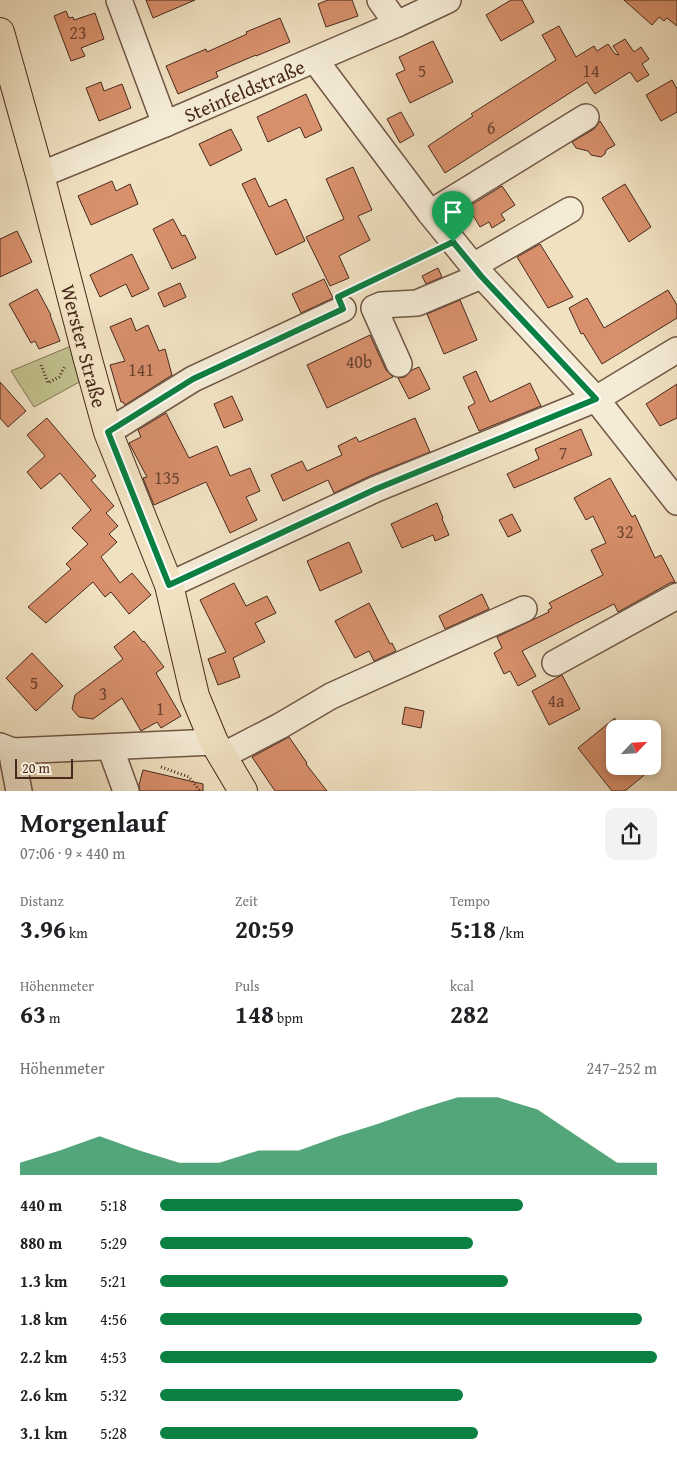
<!DOCTYPE html>
<html lang="de">
<meta charset="utf-8">
<style>
body{margin:0;font-family:"Gentium Book Plus",serif;background:#f2f2f2;color:#202124;height:100vh;display:flex;flex-direction:column;font-size:19px;white-space:nowrap}
*{box-sizing:border-box;margin:0}
p{font-size:16px;color:#757577}
.icon{flex:none;width:28px;height:28px;fill:none;stroke:currentColor;stroke-width:2;stroke-linecap:round;stroke-linejoin:round}
.map{position:relative;height:791px;overflow:hidden}
.sheet{display:flex;flex-direction:column;background:#fff;flex:1}
.sheet>*{flex:none}
.needle{width:32px;rotate:65deg}
.controls{position:absolute;left:606px;top:720px;display:grid;gap:10px}
.controls a{display:grid;place-items:center;width:55px;height:55px;border-radius:10px;background:#fff;box-shadow:0 2px 8px #0003;font-size:25px}
.scale{position:absolute;left:15px;bottom:12px;width:58px;box-sizing:border-box;padding-left:5px;border:2px solid #48291c;border-top:0;font-size:14px;line-height:18px;white-space:nowrap;color:#48291c;-webkit-text-stroke:4px #f5ecd7;paint-order:stroke}
.pin{position:absolute;display:grid;place-items:center;width:42px;height:42px;color:#fff;margin:-51px -21px;border-radius:50% 50% 50% 0;rotate:-45deg;box-shadow:0 0 5px #0007}
.pin .icon{rotate:45deg}
.round{display:grid;place-items:center;flex:none;width:52px;height:52px;border-radius:10px;background:#f2f2f2}
.summary{display:flex;align-items:center;justify-content:space-between;height:85px;padding:0 20px}
h1{font-size:28px;font-weight:700;line-height:38px}
.metrics{display:grid;grid-template-columns:repeat(3,1fr);gap:8px;height:85px;padding:5px 20px}
.metrics div{display:grid;align-content:center}
.metrics b{font-size:25px;font-weight:700}
.metrics small{font-size:14px;font-weight:400}
.metrics p{font-size:14px}
.chart{height:140px;padding:10px 20px}
.chart p{display:flex;justify-content:space-between}
.chart svg{width:100%;height:90px;margin-top:5px;fill:#0b8043;opacity:.7}
ul{padding:0 20px;list-style:none;font-size:16px}
li{display:grid;grid-template-columns:80px 60px 1fr;align-items:center;height:38px}
li i{height:12px;border-radius:6px;background:#0b8043}
.map>svg:first-child{display:block}
.green{fill:#c1c18d;stroke:#847554}
.building{fill:#d8906c;stroke:#48291c}
.lines{fill:none;stroke-linecap:round;stroke-linejoin:round}
.minor-casing{stroke:#725745;stroke-width:28}
.major-casing{stroke:#48291c;stroke-width:30}
.path{stroke:#48291c;stroke-width:3;stroke-dasharray:1 2.5;stroke-linecap:butt}
.minor{stroke:#f5ecd7;stroke-width:25}
.major{stroke:#f0e1c1;stroke-width:28}
.route-casing{stroke:#fff;stroke-width:10}
.route{stroke:#0b8043;stroke-width:6}
.labels{text-anchor:middle;dominant-baseline:central;stroke-width:4.5;stroke-linejoin:round;paint-order:stroke}
.number-label{font-size:18px;fill:#6c4330}
.street-label{font-size:20px;fill:#48291c;stroke:#f5ecd7}
</style>
<div class="map">
<svg width="677" height="791" viewBox="0 0 677 791">
<rect width="100%" height="100%" fill="#f0e1c1"/>
<filter id="stains"><feTurbulence type="fractalNoise" baseFrequency=".004" numOctaves="4"/><feColorMatrix values="0 0 0 0 .2 0 0 0 0 .09 0 0 0 0 .02 0 0 0 .5 -.17"/></filter>
<radialGradient id="worn" r=".72"><stop offset=".6" stop-color="#630" stop-opacity="0"/><stop offset="1" stop-color="#630" stop-opacity=".3"/></radialGradient>
<polygon class="green" points="71,346 83,380 34,407 11,371"/>
<g class="building">
<polygon points="146,0 195,0 153,18"/>
<polygon points="328,0 352,0 358,16 326,27 318,4"/>
<polygon points="511,0 522,0 534,22 501,41 486,15"/>
<polygon points="624,0 677,0 677,26 667,18 664,21 659,17 652,25"/>
<polygon points="66,11 69,18 73,17 74,20 95,13 104,39 81,48 85,56 71,61 54,16"/>
<polygon points="280,18 290,42 256,56 256,55 216,72 218,77 178,94 166,66 206,49 207,52 247,34 246,32"/>
<polygon points="559,26 576,57 594,46 597,51 608,44 615,54 619,55 613,46 625,39 634,52 641,47 649,59 642,64 649,75 637,82 630,72 595,94 587,82 445,173 428,146 473,116 471,114 556,60 542,35"/>
<polygon points="433,41 453,82 410,103 396,74 405,70 399,57"/>
<polygon points="672,80 677,89 677,112 661,121 646,95"/>
<polygon points="101,82 104,91 122,84 131,108 99,121 86,88"/>
<polygon points="306,94 322,130 305,138 300,127 268,142 257,117"/>
<polygon points="401,112 414,135 400,143 387,119"/>
<polygon points="600,121 615,145 606,150 605,154 601,157 591,155 588,151 576,148 572,142 594,129"/>
<polygon points="231,129 242,150 210,166 199,144"/>
<polygon points="353,167 372,210 358,216 370,240 339,256 349,278 330,286 306,237 344,219 326,179"/>
<polygon points="255,178 269,207 286,199 305,241 276,255 242,184"/>
<polygon points="112,181 116,191 130,184 138,204 91,225 78,196"/>
<polygon points="625,184 651,227 629,242 602,198"/>
<polygon points="502,186 515,205 501,214 505,220 492,228 489,222 480,227 468,207"/>
<polygon points="173,219 182,236 185,235 196,258 172,269 153,229"/>
<polygon points="17,231 32,262 0,277 0,239"/>
<polygon points="540,244 573,297 548,308 517,257"/>
<polygon points="132,254 149,289 132,297 126,284 100,297 90,275"/>
<polygon points="438,268 442,277 426,284 422,276"/>
<polygon points="324,279 333,298 301,313 292,294"/>
<polygon points="180,283 186,297 164,307 158,293"/>
<polygon points="37,289 51,315 50,315 60,341 39,349 35,341 31,343 9,304"/>
<polygon points="668,290 677,305 677,318 602,364 583,333 581,334 569,308 587,298 604,328"/>
<polygon points="460,300 477,340 444,354 427,314"/>
<polygon points="131,318 136,331 148,325 159,351 165,349 172,375 125,405 123,402 121,402 110,365 125,361 110,327"/>
<polygon points="370,335 386,370 393,377 327,408 307,365"/>
<polygon points="419,367 430,389 409,399 398,378 405,377 412,370"/>
<polygon points="476,371 490,402 530,383 541,406 479,431 468,407 475,403 463,377"/>
<polygon points="0,382 26,411 8,427 0,418"/>
<polygon points="677,384 677,418 660,426 646,404"/>
<polygon points="232,396 243,420 224,428 214,404"/>
<polygon points="166,413 189,458 217,446 230,476 250,468 260,491 246,497 257,520 230,533 206,482 154,505 143,478 147,477 129,443 141,437 138,430"/>
<polygon points="47,418 96,476 91,480 114,506 106,513 118,526 109,534 117,542 101,557 120,583 132,573 151,595 129,614 111,592 105,597 93,582 46,623 28,607 71,569 66,564 88,544 72,528 91,510 60,473 41,489 27,472 45,456 27,435"/>
<polygon points="415,418 430,452 370,476 334,493 328,480 283,501 271,475 302,461 307,471 342,455 338,446 356,437 359,442"/>
<polygon points="581,429 592,455 514,488 507,474 539,459 535,449"/>
<polygon points="610,478 632,517 635,515 655,558 661,555 675,582 670,583 618,612 614,604 522,651 536,676 518,686 510,671 504,674 494,653 502,648 497,637 549,612 548,610 552,608 549,603 603,575 591,550 606,543 593,516 586,520 574,498"/>
<polygon points="437,503 443,518 442,519 449,535 435,541 433,535 402,548 391,524"/>
<polygon points="512,514 521,531 508,537 499,520"/>
<polygon points="349,542 362,572 320,591 307,561"/>
<polygon points="234,583 246,606 267,596 276,613 255,623 265,642 233,658 240,677 218,685 208,659 226,652 200,600"/>
<polygon points="482,594 489,609 445,629 439,616"/>
<polygon points="369,603 390,644 392,643 396,651 374,661 369,651 355,658 335,621"/>
<polygon points="134,631 143,642 144,641 164,667 156,673 181,716 161,728 157,722 141,731 122,698 93,719 79,717 72,709 75,695 123,659 114,647"/>
<polygon points="32,653 63,686 36,711 6,678"/>
<polygon points="562,675 580,709 549,725 532,691"/>
<polygon points="405,707 424,711 421,728 402,724"/>
<polygon points="615,718 615,766 655,766 625,791 612,791 578,748"/>
<polygon points="289,737 307,763 306,764 327,791 275,791 252,757"/>
<polygon points="143,770 203,784 203,791 140,791 139,785"/>
</g>
<g class="lines">
<g class="minor-casing">
<g id="minor">
<polyline points="119,0 165,124"/>
<polyline points="380,0 397,24"/>
<polyline points="315,60 430,213 473,266 596,399 677,502"/>
<path id="s1" d="M40,175L165,124L397,24L448,0"/>
<polyline points="430,213 586,117"/>
<polyline points="473,266 570,210"/>
<polyline points="399,364 374,308 381,305 417,303 481,276"/>
<polyline points="108,432 193,379 343,309"/>
<polyline points="169,585 376,489 596,399 677,350"/>
<polyline points="555,663 677,596"/>
<polyline points="0,746 13,751 214,742"/>
<polyline points="110,747 126,791"/>
<polyline points="13,751 13,760 19,791"/>
<polyline points="222,756 280,726 331,696 524,609"/>
</g>
</g>
<g class="major-casing">
<g id="major">
<path id="s2" d="M0,32L40,175L88,360L108,432L169,585L195,696L214,742L243,791"/>
</g>
</g>
<g class="path">
<polyline points="353,290 435,251"/>
<polyline points="41,365 48,383 59,377 65,366"/>
<polyline points="161,767 189,777 200,791"/>
</g>
<use href="#minor" class="minor"/>
<use href="#major" class="major"/>
</g>
<g class="lines">
<g class="route-casing">
<polygon id="route" points="453,242 481,276 596,399 376,489 169,585 108,432 193,379 343,309 338,297"/>
</g>
<use href="#route" class="route"/>
</g>
<g class="labels">
<g class="number-label">
<text x="78" y="32">23</text>
<text x="422" y="70">5</text>
<text x="591" y="70">14</text>
<text x="491" y="127">6</text>
<text x="359" y="361">40b</text>
<text x="141" y="369">141</text>
<text x="563" y="452">7</text>
<text x="167" y="477">135</text>
<text x="625" y="531">32</text>
<text x="34" y="682">5</text>
<text x="103" y="693">3</text>
<text x="556" y="700">4a</text>
<text x="160" y="708">1</text>
</g>
<g class="street-label">
<text stroke="none"><textPath href="#s1" startOffset="221">Steinfeldstraße</textPath></text>
<text stroke="none"><textPath href="#s2" startOffset="325">Werster Straße</textPath></text>
</g>
</g>
<rect width="100%" height="100%" filter="url(#stains)"/>
<rect width="100%" height="100%" fill="url(#worn)"/>
</svg>
<div class="controls">
<a><svg class="needle" viewBox="-14 -14 28 28"><path d="M0-13l5 13h-10z" fill="#e53935"/><path d="M0 13l5-13h-10z" fill="#757577"/></svg></a>
</div>
<div class="scale">20 m</div>
<div class="pin" style="left:453px;top:242px;background:#1e9e55"><svg class="icon" aria-label="arrive" viewBox="0 0 24 24"><path d="M6 21V4h12l-3 4 3 4H6"/></svg></div>
</div>
<section class="sheet">
<div class="summary"><div><h1>Morgenlauf</h1><p>07:06 · 9 × 440 m</p></div><a class="round"><svg class="icon" aria-label="share" viewBox="0 0 24 24"><path d="M12 15V3M7 8l5-5 5 5M5 13v7h14v-7"/></svg></a></div>
<div class="metrics">
<div><p>Distanz</p><b>3.96<small> km</small></b></div>
<div><p>Zeit</p><b>20:59</b></div>
<div><p>Tempo</p><b>5:18<small> /km</small></b></div>
</div>
<div class="metrics">
<div><p>Höhenmeter</p><b>63<small> m</small></b></div>
<div><p>Puls</p><b>148<small> bpm</small></b></div>
<div><p>kcal</p><b>282</b></div>
</div>
<div class="chart"><p><span>Höhenmeter</span>247–252 m</p>
<svg viewBox="0 0 160 44" preserveAspectRatio="none"><path d="M0 44V38L10 32L20 25L30 32L40 38L50 38L60 32L70 32L80 25L90 19L100 12L110 6L120 6L130 12L140 25L150 38L160 38V44z"/></svg>
</div>
<ul>
<li><b>440 m</b>5:18<i style="width:73%"></i></li>
<li><b>880 m</b>5:29<i style="width:63%"></i></li>
<li><b>1.3 km</b>5:21<i style="width:70%"></i></li>
<li><b>1.8 km</b>4:56<i style="width:97%"></i></li>
<li><b>2.2 km</b>4:53<i style="width:100%"></i></li>
<li><b>2.6 km</b>5:32<i style="width:61%"></i></li>
<li><b>3.1 km</b>5:28<i style="width:64%"></i></li>
</ul>
</section>
